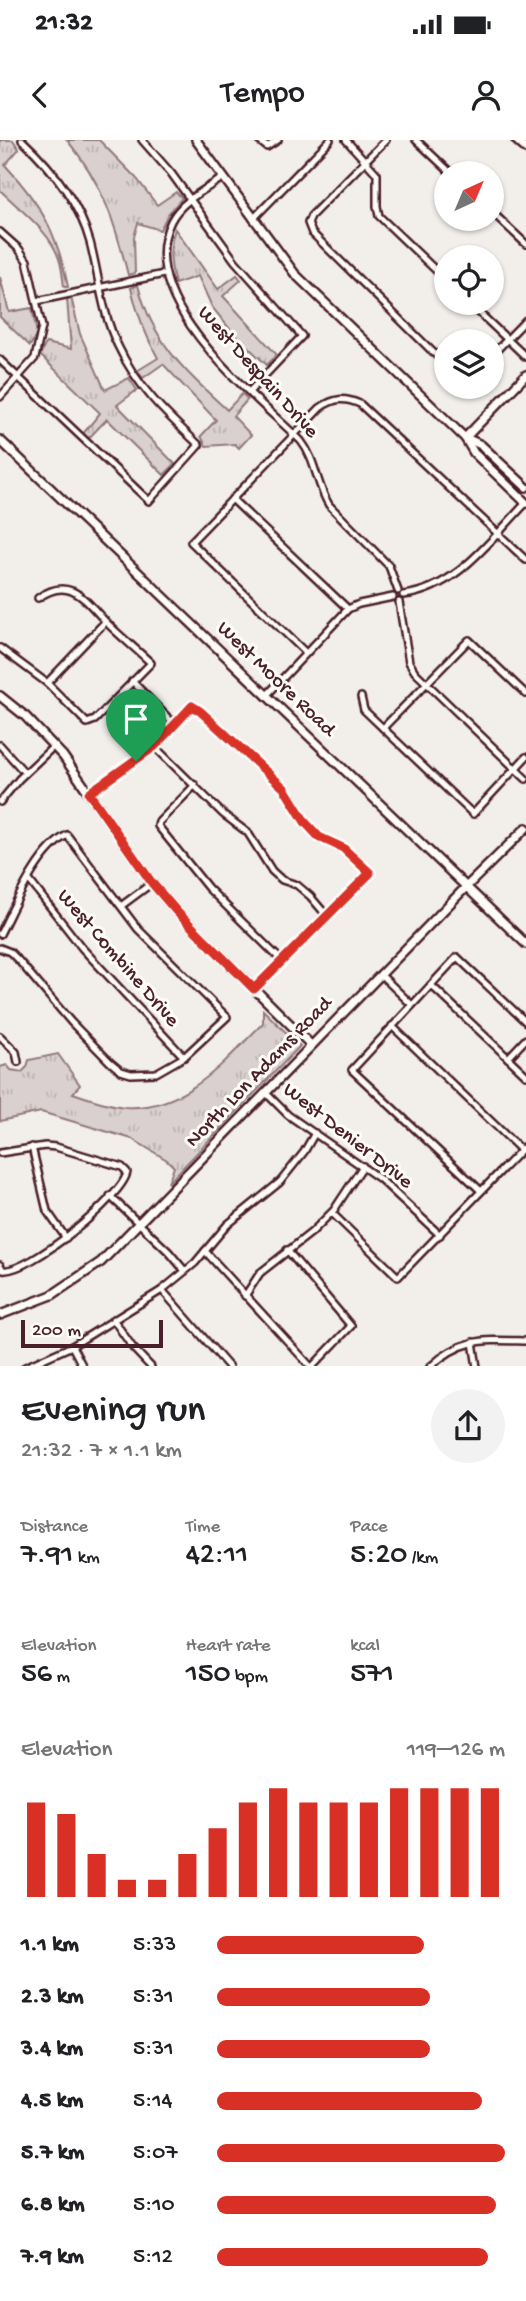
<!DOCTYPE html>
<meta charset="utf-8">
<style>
body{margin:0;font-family:"Gochi Hand",sans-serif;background:#f2f2f2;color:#202124;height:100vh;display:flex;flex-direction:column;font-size:26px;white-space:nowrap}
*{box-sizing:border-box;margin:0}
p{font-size:23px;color:#757577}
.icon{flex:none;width:38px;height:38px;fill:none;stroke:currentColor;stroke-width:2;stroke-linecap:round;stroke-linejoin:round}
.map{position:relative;height:1226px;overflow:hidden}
.drawer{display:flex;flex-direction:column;background:#fff;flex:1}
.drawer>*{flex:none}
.needle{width:46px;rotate:44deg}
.tools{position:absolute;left:434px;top:21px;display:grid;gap:14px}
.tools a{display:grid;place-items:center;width:70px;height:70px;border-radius:50%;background:#fff;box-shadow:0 2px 5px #0004;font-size:35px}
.scale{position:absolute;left:21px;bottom:18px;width:142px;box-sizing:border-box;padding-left:7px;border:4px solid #4a1f2b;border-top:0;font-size:19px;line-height:24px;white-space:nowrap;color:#4a1f2b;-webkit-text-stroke:5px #fdfcf7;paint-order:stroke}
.pin{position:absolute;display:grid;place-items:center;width:60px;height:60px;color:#fff;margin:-72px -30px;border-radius:50% 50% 50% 0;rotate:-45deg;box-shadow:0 0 7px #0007}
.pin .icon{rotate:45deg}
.round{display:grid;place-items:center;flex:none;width:74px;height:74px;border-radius:37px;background:#f2f2f2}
.headline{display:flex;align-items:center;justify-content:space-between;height:119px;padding:0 21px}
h1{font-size:38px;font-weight:600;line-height:52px}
.metrics{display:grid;grid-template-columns:repeat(3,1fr);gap:10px;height:119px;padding:7px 21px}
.metrics div{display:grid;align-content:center}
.metrics b{font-size:30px;font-weight:600}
.metrics small{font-size:19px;font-weight:400}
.metrics p{font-size:19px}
.chart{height:196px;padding:14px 21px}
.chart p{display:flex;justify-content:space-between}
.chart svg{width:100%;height:126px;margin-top:7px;stroke:#d93025;stroke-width:6}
ul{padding:0 21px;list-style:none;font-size:23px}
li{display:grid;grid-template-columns:112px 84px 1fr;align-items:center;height:52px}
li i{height:18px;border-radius:9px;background:#d93025}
.status{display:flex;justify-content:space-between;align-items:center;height:49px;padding:0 35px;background:#fff;direction:ltr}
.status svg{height:19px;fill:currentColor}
header{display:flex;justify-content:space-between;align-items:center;height:91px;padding:0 21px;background:#fff;font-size:32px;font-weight:600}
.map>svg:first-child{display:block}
.grass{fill:url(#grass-tufts);stroke:#92787d;stroke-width:2}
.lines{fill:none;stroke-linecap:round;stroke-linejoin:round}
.street-casing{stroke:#4a1f2b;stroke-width:10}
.secondary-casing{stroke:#4a1f2b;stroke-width:12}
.street{stroke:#fdfcf7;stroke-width:5}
.secondary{stroke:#fdfcf7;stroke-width:7}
.route-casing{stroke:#fff;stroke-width:14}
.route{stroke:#d93025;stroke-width:9}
.labels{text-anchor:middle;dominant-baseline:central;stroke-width:6;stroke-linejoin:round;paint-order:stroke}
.street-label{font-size:21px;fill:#4a1f2b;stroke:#fdfcf7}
</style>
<div class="status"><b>21:32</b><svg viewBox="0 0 49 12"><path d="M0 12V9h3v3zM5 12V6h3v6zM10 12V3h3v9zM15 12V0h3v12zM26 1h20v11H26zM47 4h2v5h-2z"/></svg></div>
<header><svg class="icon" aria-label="back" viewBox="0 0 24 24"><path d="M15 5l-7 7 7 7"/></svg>Tempo<svg class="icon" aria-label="person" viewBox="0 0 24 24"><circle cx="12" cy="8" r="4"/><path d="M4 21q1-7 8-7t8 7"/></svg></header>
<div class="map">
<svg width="526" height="1227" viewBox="0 0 526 1227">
<defs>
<pattern id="grass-tufts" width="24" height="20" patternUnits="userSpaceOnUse" patternTransform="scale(1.75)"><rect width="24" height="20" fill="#d9d0cf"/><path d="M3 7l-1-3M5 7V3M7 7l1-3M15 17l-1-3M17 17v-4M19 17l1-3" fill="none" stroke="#bcb2b2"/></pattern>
</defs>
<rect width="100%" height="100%" fill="#f2efeb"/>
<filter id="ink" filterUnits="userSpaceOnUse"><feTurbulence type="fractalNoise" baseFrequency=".0143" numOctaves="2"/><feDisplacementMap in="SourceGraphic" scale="14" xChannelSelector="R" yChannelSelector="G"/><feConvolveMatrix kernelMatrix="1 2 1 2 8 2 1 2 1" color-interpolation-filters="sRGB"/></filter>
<g filter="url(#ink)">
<g class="grass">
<path d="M0,0H13L19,9L5,25C42,66 57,92 68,147H64C63,138 62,128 59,119C50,91 20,70 0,50Z"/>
<path d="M67,0H99L137,39L157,65L176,52L182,58L168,74L160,90L138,83L134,97L135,133L128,135C115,82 102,42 67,0Z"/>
<path d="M175,89L218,149L237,135L241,140L223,156L277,215L267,225L233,193L212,167L198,136L175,144C170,124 168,109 175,89Z"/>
<polygon points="0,137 9,172 32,168 37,194 30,206 0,177"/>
<path d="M138,145C153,203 185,231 227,270L242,254L248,259L233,276L251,295L239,308L235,304L206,306L201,296L216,280L163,224L143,238L137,231L158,218C145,195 137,173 131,148Z"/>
<polygon points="71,157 80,194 105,250 129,238 137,250 117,265 175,324 164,335 107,279 87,300 82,295 100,273 40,215 46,203 71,209 67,159"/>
<path d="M263,870L300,906L168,1043L174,1027L167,1020L132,999L41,972L0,981V927L7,925L11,930L22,932L27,927L29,920L58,914L80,945L73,953C90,959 107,965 125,967C185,971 225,921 263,883Z"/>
</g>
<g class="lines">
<g class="street-casing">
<g id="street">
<polyline points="142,0 171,33 235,121 302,196 250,251"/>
<polyline points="258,0 267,7 278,0"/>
<polyline points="346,0 377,34 377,66 379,76 446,140"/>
<polyline points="386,0 311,76 308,83 312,93 446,225"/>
<polyline points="416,0 451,33"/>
<path d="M224,37C206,49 181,61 171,81C132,160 252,253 301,301C316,320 316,344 329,365L389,426L398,451"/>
<polyline points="492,72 526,104"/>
<polyline points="253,79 330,0"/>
<polyline points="0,92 19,109 27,121 42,187 35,218 0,257"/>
<polyline points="37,161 164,134"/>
<polyline points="469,163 526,217"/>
<polyline points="492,215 526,180"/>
<path d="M0,220L149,361L199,305C166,274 137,247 118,206C102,174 99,136 90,102C79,62 52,28 22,0"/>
<polyline points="232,359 348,469"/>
<path d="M403,455C457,449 491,399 526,363"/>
<polyline points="399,462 409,522 415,532 526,639"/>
<path d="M0,508L47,543L87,583L95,580L151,523C136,509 120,496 106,482C85,460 70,435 38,458"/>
<path d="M306,513L191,402L320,268C334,258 344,257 360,264L526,420"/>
<polyline points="132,541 174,584"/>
<polyline points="47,543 105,482"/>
<polyline points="266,556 348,469 359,464 393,457"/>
<polyline points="361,557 364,570 473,674 526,617"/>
<polyline points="383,588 469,500 526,554"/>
<polyline points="0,605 25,633"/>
<polyline points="154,606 223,674 248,693 272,731 282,740 297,745 310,756 327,776"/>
<polyline points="195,645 159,682 158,686 208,748 282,821"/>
<polyline points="89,653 154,606 192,566 200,571 284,648 305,682 319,697 343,708 370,733 254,849"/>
<polyline points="0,662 19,639 54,606"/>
<polyline points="29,740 82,808 184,917"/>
<polyline points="121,766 152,743"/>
<path d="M0,794C15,765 37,711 67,695L138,789L227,877L184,917L156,933L131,934L121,931L110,922L71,882L19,821L10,812L0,808"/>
<polyline points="380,834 412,865"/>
<polyline points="431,845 526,935"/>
<polyline points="392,886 521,1010"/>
<polyline points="0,896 16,912 18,922"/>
<polyline points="508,918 526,899"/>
<polyline points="266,953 288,975 380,1039 440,1095"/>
<polyline points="32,1007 47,1071 66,1098"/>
<path d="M0,1013L45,1006L56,1007L122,1027L127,1032C124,1056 28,1134 3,1130L0,1125"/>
<polyline points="481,1051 352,930 457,817 526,882"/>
<polyline points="110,1056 169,1112 185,1131"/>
<polyline points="332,1073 398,1137 526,1005"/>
<polyline points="287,1110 351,1186 312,1227"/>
<polyline points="205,1111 311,1227"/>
<polyline points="162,1150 229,1227"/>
<polyline points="245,1156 260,1133 312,1092 334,1070 363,1026"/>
<polyline points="113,1179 133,1208 151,1227"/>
<polyline points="473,1202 477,1227"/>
<polyline points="72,1206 83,1227"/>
<polyline points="25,1227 72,1206 162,1150 195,1123 227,1085 280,1042 304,1012 315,993"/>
<path d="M430,1227C462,1197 485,1200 526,1201"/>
</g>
</g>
<g class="secondary-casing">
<g id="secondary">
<polyline points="196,0 295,134 465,298 474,313 526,363"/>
<polyline points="516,0 526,9"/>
<polyline points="465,298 526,235"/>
<polyline points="466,298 481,305 526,347"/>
<polyline points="0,300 526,804"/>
<polyline points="0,556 25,576 63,616 152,743 177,772 311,905"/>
<polyline points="0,1175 52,1155 101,1122 466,747 526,688"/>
</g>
</g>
<use href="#street" class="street"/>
<use href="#secondary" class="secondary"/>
</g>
</g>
<g class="lines" filter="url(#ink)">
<g class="route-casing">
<polygon id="route" points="192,566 200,571 284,648 305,682 319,697 343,708 370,733 254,849 177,772 152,743 89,653 155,606"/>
</g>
<use href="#route" class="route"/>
</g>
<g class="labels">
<g class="street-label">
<text transform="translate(257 233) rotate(48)">West Despain Drive</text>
<text transform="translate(275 540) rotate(44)">West Moore Road</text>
<text transform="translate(117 819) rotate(49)">West Combine Drive</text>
<text transform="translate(260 933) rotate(-46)">North Lon Adams Road</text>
<text transform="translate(347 997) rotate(38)">West Denier Drive</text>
</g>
</g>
</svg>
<div class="tools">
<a><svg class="needle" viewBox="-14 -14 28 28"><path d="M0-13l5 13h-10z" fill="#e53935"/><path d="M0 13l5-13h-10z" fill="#757577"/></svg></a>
<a><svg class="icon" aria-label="locate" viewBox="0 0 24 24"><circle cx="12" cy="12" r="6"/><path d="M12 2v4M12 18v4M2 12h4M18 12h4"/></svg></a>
<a><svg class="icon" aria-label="layers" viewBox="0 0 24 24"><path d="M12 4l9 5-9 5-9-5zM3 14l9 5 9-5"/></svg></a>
</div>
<div class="scale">200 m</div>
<div class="pin" style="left:136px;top:621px;background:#1e9e55"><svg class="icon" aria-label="arrive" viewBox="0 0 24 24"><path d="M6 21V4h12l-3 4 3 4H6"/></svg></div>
</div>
<section class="drawer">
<div class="headline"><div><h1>Evening run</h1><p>21:32 · 7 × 1.1 km</p></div><a class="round"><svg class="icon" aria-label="share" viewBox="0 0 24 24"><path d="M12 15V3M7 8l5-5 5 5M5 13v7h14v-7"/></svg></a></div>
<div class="metrics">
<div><p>Distance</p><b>7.91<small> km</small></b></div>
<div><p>Time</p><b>42:11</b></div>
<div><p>Pace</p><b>5:20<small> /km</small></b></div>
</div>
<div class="metrics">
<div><p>Elevation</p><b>56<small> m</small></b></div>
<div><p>Heart rate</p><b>150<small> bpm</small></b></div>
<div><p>kcal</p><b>571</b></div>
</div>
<div class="chart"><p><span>Elevation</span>119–126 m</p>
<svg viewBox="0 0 160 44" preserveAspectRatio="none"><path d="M5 44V11M15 44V15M25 44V29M35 44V38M45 44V38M55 44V29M65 44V20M75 44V11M85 44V6M95 44V11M105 44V11M115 44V11M125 44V6M135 44V6M145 44V6M155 44V6"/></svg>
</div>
<ul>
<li><b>1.1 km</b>5:33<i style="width:72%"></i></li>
<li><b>2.3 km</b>5:31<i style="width:74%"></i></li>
<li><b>3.4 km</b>5:31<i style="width:74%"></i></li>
<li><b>4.5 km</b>5:14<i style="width:92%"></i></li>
<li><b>5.7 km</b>5:07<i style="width:100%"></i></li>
<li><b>6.8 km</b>5:10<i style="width:97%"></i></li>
<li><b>7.9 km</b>5:12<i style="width:94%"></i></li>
</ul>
</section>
